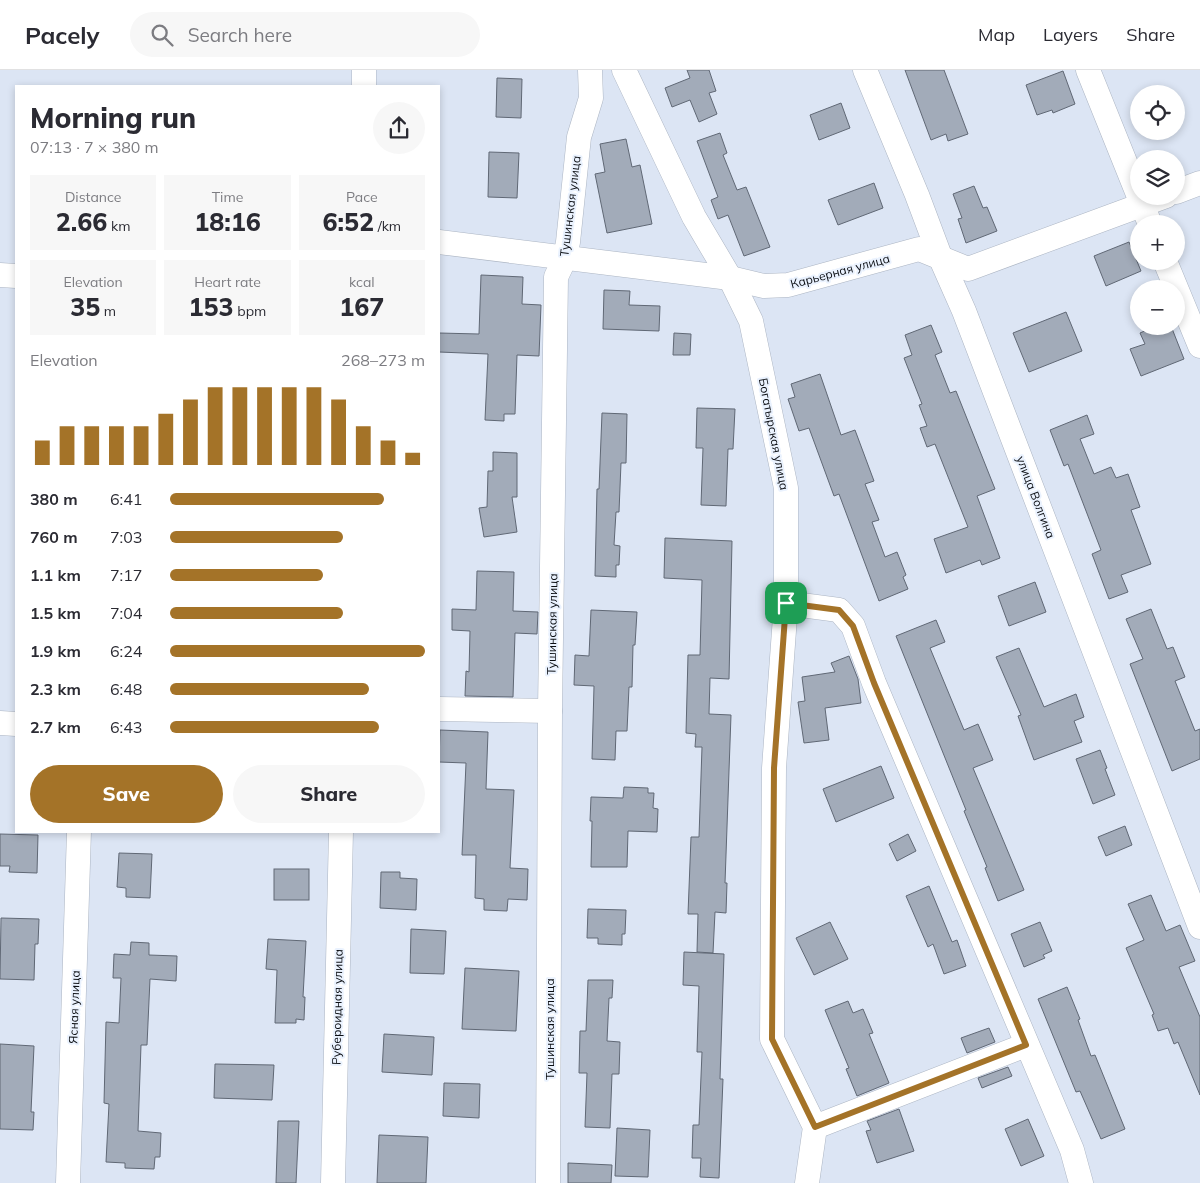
<!DOCTYPE html>
<meta charset="utf-8">
<style>
body{margin:0;font-family:Mulish,sans-serif;background:#f7f7f7;color:#2b2b33;height:100vh;display:flex;flex-direction:column;font-size:19px;white-space:nowrap}
*{box-sizing:border-box;margin:0}
p{font-size:16px;color:#7c7c81}
.icon{flex:none;width:28px;height:28px;fill:none;stroke:currentColor;stroke-width:2;stroke-linecap:round;stroke-linejoin:round}
.map{position:relative;flex:1;overflow:hidden}
.sheet{position:absolute;left:15px;top:15px;width:425px;height:748px;display:flex;flex-direction:column;background:#fff;border-radius:0px;box-shadow:0 2px 8px #0003}
.sheet>*{flex:none}
.buttons{position:absolute;left:1130px;top:15px;display:grid;gap:10px}
.buttons a{display:grid;place-items:center;width:55px;height:55px;border-radius:50%;background:#fff;box-shadow:0 2px 8px #0003;font-size:25px}
.pin{position:absolute;display:grid;place-items:center;width:42px;height:42px;color:#fff;margin:-21px;border-radius:10px;box-shadow:0 2px 8px #0006}
.round{display:grid;place-items:center;flex:none;width:52px;height:52px;border-radius:26px;background:#f7f7f7}
.headline{display:flex;align-items:center;justify-content:space-between;height:85px;padding:0 15px}
h1{font-size:28px;font-weight:800;line-height:38px}
.figures{display:grid;grid-template-columns:repeat(3,1fr);gap:8px;height:85px;padding:5px 15px}
.figures div{display:grid;align-content:center;border-radius:0px;background:#f7f7f7;text-align:center}
.figures b{font-size:25px;font-weight:800}
.figures small{font-size:14px;font-weight:400}
.figures p{font-size:14px}
.chart{height:140px;padding:10px 15px}
.chart p{display:flex;justify-content:space-between}
.chart svg{width:100%;height:90px;margin-top:5px;stroke:#a47328;stroke-width:6}
.primary-button{display:flex;gap:10px;margin-top:auto;padding:10px 15px}
.primary-button a{flex:1;height:58px;border-radius:30px;background:#a47328;color:#fff;font-size:20px;font-weight:800;line-height:58px;text-align:center}
.primary-button a+a{background:#f7f7f7;color:#2b2b33}
ul{padding:0 15px;list-style:none;font-size:16px}
li{display:grid;grid-template-columns:80px 60px 1fr;align-items:center;height:38px}
li i{height:12px;border-radius:6px;background:#a47328}
header{display:flex;align-items:center;gap:30px;box-sizing:border-box;height:70px;padding:0 25px;background:#fff;border-bottom:1px solid #e1e1e2}
header strong{font-size:24px}
nav{display:flex;gap:28px;margin-inline-start:auto;font-size:18px}
.search{width:350px;height:45px;background:#f7f7f7;display:flex;align-items:center;gap:12px;box-sizing:border-box;padding:0 18px;border-radius:28px;color:#7c7c81;font-size:19px}
.map>svg:first-child{display:block}
.building{fill:#a2abb9;stroke:#606875}
.lines{fill:none;stroke-linecap:round;stroke-linejoin:round}
.minor-casing{stroke:#acb5c3;stroke-width:25}
.minor{stroke:#fff;stroke-width:24}
.route-casing{stroke:#fff;stroke-width:10}
.route{stroke:#a47328;stroke-width:6}
.labels{text-anchor:middle;dominant-baseline:central;stroke-width:4;stroke-linejoin:round;paint-order:stroke}
.street-label{font-size:12px;fill:#0b0e13;stroke:#eaf2fe}
</style>
<header>
<strong>Pacely</strong>
<div class="search"><svg class="icon" aria-label="search" viewBox="0 0 24 24"><circle cx="10" cy="10" r="6"/><path d="M15 15l6 6"/></svg>Search here</div>
<nav><a>Map</a><a>Layers</a><a>Share</a></nav>
</header>
<div class="map">
<svg width="1200" height="1113" viewBox="0 0 1200 1113">
<rect width="100%" height="100%" fill="#dce5f4"/>
<g class="building">
<polygon points="687,0 709,0 716,21 709,23 717,44 699,52 690,30 672,37 665,18 690,8"/>
<polygon points="905,0 944,0 968,64 948,71 946,64 931,70"/>
<polygon points="1063,1 1075,34 1053,43 1052,40 1037,45 1026,15"/>
<polygon points="497,8 522,9 521,48 496,47"/>
<polygon points="841,33 850,58 819,70 810,45"/>
<polygon points="720,63 727,83 723,85 737,120 746,117 770,177 744,186 728,145 718,149 711,130 718,127 697,71"/>
<polygon points="626,69 632,97 640,95 652,154 607,163 595,104 605,102 600,74"/>
<polygon points="489,82 519,83 517,128 488,127"/>
<polygon points="874,113 883,138 838,155 828,130"/>
<polygon points="974,116 983,138 987,137 997,161 966,173 958,149 962,148 953,124"/>
<polygon points="1129,172 1141,201 1106,216 1094,186"/>
<polygon points="481,205 523,207 522,234 541,235 539,286 517,285 515,344 504,344 504,351 485,350 488,284 439,282 439,263 479,264"/>
<polygon points="604,220 630,221 629,235 660,236 659,261 603,259"/>
<polygon points="1066,242 1082,281 1029,302 1013,263"/>
<polygon points="931,255 942,282 935,285 950,323 956,321 995,419 977,426 1000,488 982,495 980,490 946,503 934,469 968,457 935,374 927,377 920,358 927,356 919,335 922,334 904,288 912,285 905,265"/>
<polygon points="1156,256 1171,256 1184,289 1141,306 1130,279 1145,274 1140,263"/>
<polygon points="674,263 691,264 690,285 673,285"/>
<polygon points="820,304 841,365 855,360 874,411 865,414 879,450 872,452 885,487 897,482 906,505 903,507 908,519 879,531 839,424 834,426 809,358 799,361 788,329 795,327 791,314"/>
<polygon points="697,338 735,339 733,379 728,379 726,436 701,435 703,378 696,378"/>
<polygon points="602,343 627,344 626,393 621,393 619,442 616,442 614,475 620,476 619,495 616,495 616,507 595,506 597,419 599,419"/>
<polygon points="1087,345 1094,364 1080,369 1094,404 1111,397 1116,408 1128,404 1140,437 1131,440 1151,494 1121,505 1128,522 1109,529 1092,484 1101,480 1068,394 1064,396 1050,360"/>
<polygon points="493,382 517,383 517,427 512,427 517,462 484,467 479,438 487,437 488,401 493,401"/>
<polygon points="665,468 732,471 729,609 710,608 709,644 731,645 725,813 727,813 726,843 715,842 713,883 697,882 698,844 688,844 691,767 699,767 702,677 695,677 696,664 686,663 688,585 700,585 702,510 664,508"/>
<polygon points="477,501 514,502 513,541 538,542 537,564 515,563 513,627 465,626 466,601 469,602 470,561 452,560 452,539 476,540"/>
<polygon points="1035,512 1046,542 1009,556 998,526"/>
<polygon points="1151,539 1167,579 1173,577 1185,607 1175,611 1195,661 1200,659 1200,689 1172,701 1130,594 1143,589 1126,549"/>
<polygon points="591,540 637,542 635,575 633,575 632,617 629,617 627,661 616,661 615,690 592,689 594,616 574,615 575,585 589,586"/>
<polygon points="936,550 945,572 930,578 964,660 978,654 993,690 973,698 1024,820 998,831 985,798 987,797 964,741 966,740 896,566"/>
<polygon points="1019,578 1044,637 1076,624 1084,647 1074,651 1082,672 1034,690 1018,646 1021,645 996,587"/>
<polygon points="849,586 858,609 861,633 825,638 829,670 804,673 798,632 805,631 802,607 835,602 831,593"/>
<polygon points="440,660 488,662 486,719 514,720 510,798 528,799 527,830 508,829 507,841 484,840 484,829 475,828 476,785 462,785 466,693 439,692"/>
<polygon points="1100,680 1107,698 1105,699 1115,725 1093,734 1076,689"/>
<polygon points="881,696 894,728 836,752 823,719"/>
<polygon points="624,717 648,718 648,723 654,723 653,738 658,739 657,762 628,761 627,797 591,797 592,751 590,751 591,727 623,728"/>
<polygon points="1125,756 1132,775 1106,786 1098,767"/>
<polygon points="0,764 38,765 37,803 9,802 10,796 0,796"/>
<polygon points="908,764 916,781 897,791 889,774"/>
<polygon points="119,783 152,784 150,828 126,827 126,818 117,817"/>
<rect x="274" y="799" width="35" height="31"/>
<polygon points="381,802 400,802 400,808 417,809 416,840 380,838"/>
<polygon points="929,816 952,872 957,870 966,896 944,904 933,874 928,877 906,826"/>
<polygon points="1151,825 1166,861 1180,855 1195,891 1179,897 1200,947 1200,1025 1178,972 1174,974 1168,958 1158,961 1152,945 1154,944 1126,878 1144,870 1128,834"/>
<polygon points="588,839 626,840 625,864 622,864 622,875 598,874 598,868 587,868"/>
<polygon points="1,848 39,849 38,874 35,874 34,910 0,909"/>
<polygon points="830,852 848,889 814,905 796,868"/>
<polygon points="1040,852 1052,881 1043,885 1045,888 1024,897 1011,864"/>
<polygon points="411,859 446,861 444,904 410,903"/>
<polygon points="268,869 306,871 303,927 305,927 304,950 296,949 296,953 275,953 277,900 266,899"/>
<polygon points="131,872 149,873 149,885 177,886 176,911 150,909 147,975 141,975 138,1061 161,1063 160,1087 155,1087 154,1099 125,1098 125,1093 106,1092 109,1034 104,1033 106,952 119,953 121,908 113,908 114,884 130,885"/>
<polygon points="684,882 724,884 720,1009 723,1009 719,1108 700,1107 701,1088 692,1088 693,1055 699,1055 702,982 697,982 699,916 683,915"/>
<polygon points="465,898 519,901 516,961 462,959"/>
<polygon points="588,910 613,910 612,928 609,928 607,971 620,972 619,1004 612,1004 610,1058 585,1057 587,1003 579,1003 580,961 586,961"/>
<polygon points="1067,917 1080,949 1078,950 1091,986 1095,985 1125,1059 1101,1069 1080,1021 1076,1022 1038,929"/>
<polygon points="848,931 853,943 863,939 873,963 869,964 889,1013 857,1026 846,999 849,998 825,940"/>
<polygon points="989,958 995,972 967,983 961,968"/>
<polygon points="384,964 434,967 432,1005 382,1002"/>
<polygon points="0,974 34,976 31,1042 34,1042 33,1060 0,1059"/>
<polygon points="215,994 274,995 272,1030 214,1028"/>
<polygon points="1008,997 1012,1006 982,1018 978,1008"/>
<polygon points="444,1013 480,1014 479,1048 443,1046"/>
<polygon points="899,1039 914,1081 877,1093 866,1061 871,1060 867,1051"/>
<polygon points="1028,1049 1044,1086 1021,1096 1005,1059"/>
<polygon points="278,1051 299,1051 296,1113 276,1113"/>
<polygon points="617,1058 650,1060 648,1107 615,1106"/>
<polygon points="379,1065 428,1067 426,1113 377,1113"/>
<polygon points="568,1093 612,1095 611,1113 568,1113"/>
</g>
<g class="lines">
<g class="minor-casing">
<g id="minor">
<polyline points="364,0 364,16"/>
<polyline points="624,0 694,147 730,208 751,251 786,418 786,533 774,698 772,969 815,1057 807,1113"/>
<polyline points="865,0 917,125 941,189 964,241 1200,857"/>
<polyline points="1088,0 1150,154"/>
<polyline points="1176,122 1200,113"/>
<polyline points="439,172 730,208 764,216 788,215 919,179 968,199 1166,126"/>
<polyline points="1165,191 1200,276"/>
<polyline points="0,205 16,206"/>
<polyline points="786,533 839,540 853,556 874,613 1072,1080 1081,1113"/>
<polyline points="439,639 550,641"/>
<polyline points="0,653 16,654"/>
<polyline points="815,1057 1026,975"/>
<polyline points="68,1113 79,761"/>
<polyline points="333,1113 341,761"/>
<polyline points="548,1113 550,641 556,207 565,188 568,172 579,67 591,28 590,0"/>
</g>
</g>
<use href="#minor" class="minor"/>
</g>
<g class="lines">
<g class="route-casing">
<polygon id="route" points="786,533 839,540 853,556 874,613 1026,975 815,1057 772,969 774,698"/>
</g>
<use href="#route" class="route"/>
</g>
<g class="labels">
<g class="street-label">
<text transform="translate(570 136) rotate(-83)">Тушинская улица</text>
<text transform="translate(840 201) rotate(-15)">Карьерная улица</text>
<text transform="translate(774 364) rotate(79)">Богатырская улица</text>
<text transform="translate(1036 427) rotate(69)">улица Волгина</text>
<text transform="translate(552 554) rotate(-89)">Тушинская улица</text>
<text transform="translate(74 937) rotate(-88)">Ясная улица</text>
<text transform="translate(337 937) rotate(-89)">Рубероидная улица</text>
<text transform="translate(549 959) rotate(-90)">Тушинская улица</text>
</g>
</g>
</svg>
<div class="buttons">
<a><svg class="icon" aria-label="locate" viewBox="0 0 24 24"><circle cx="12" cy="12" r="6"/><path d="M12 2v4M12 18v4M2 12h4M18 12h4"/></svg></a>
<a><svg class="icon" aria-label="layers" viewBox="0 0 24 24"><path d="M12 4l9 5-9 5-9-5zM3 14l9 5 9-5"/></svg></a>
<a>+</a>
<a>−</a>
</div>
<div class="pin" style="left:786px;top:533px;background:#1e9e55"><svg class="icon" aria-label="arrive" viewBox="0 0 24 24"><path d="M6 21V4h12l-3 4 3 4H6"/></svg></div>
<section class="sheet">
<div class="headline"><div><h1>Morning run</h1><p>07:13 · 7 × 380 m</p></div><a class="round"><svg class="icon" aria-label="share" viewBox="0 0 24 24"><path d="M12 15V3M7 8l5-5 5 5M5 13v7h14v-7"/></svg></a></div>
<div class="figures">
<div><p>Distance</p><b>2.66<small> km</small></b></div>
<div><p>Time</p><b>18:16</b></div>
<div><p>Pace</p><b>6:52<small> /km</small></b></div>
</div>
<div class="figures">
<div><p>Elevation</p><b>35<small> m</small></b></div>
<div><p>Heart rate</p><b>153<small> bpm</small></b></div>
<div><p>kcal</p><b>167</b></div>
</div>
<div class="chart"><p><span>Elevation</span>268–273 m</p>
<svg viewBox="0 0 160 44" preserveAspectRatio="none"><path d="M5 44V32M15 44V25M25 44V25M35 44V25M45 44V25M55 44V19M65 44V12M75 44V6M85 44V6M95 44V6M105 44V6M115 44V6M125 44V12M135 44V25M145 44V32M155 44V38"/></svg>
</div>
<ul>
<li><b>380 m</b>6:41<i style="width:84%"></i></li>
<li><b>760 m</b>7:03<i style="width:68%"></i></li>
<li><b>1.1 km</b>7:17<i style="width:60%"></i></li>
<li><b>1.5 km</b>7:04<i style="width:68%"></i></li>
<li><b>1.9 km</b>6:24<i style="width:100%"></i></li>
<li><b>2.3 km</b>6:48<i style="width:78%"></i></li>
<li><b>2.7 km</b>6:43<i style="width:82%"></i></li>
</ul>
<div class="primary-button"><a>Save</a><a>Share</a></div>
</section>
</div>
